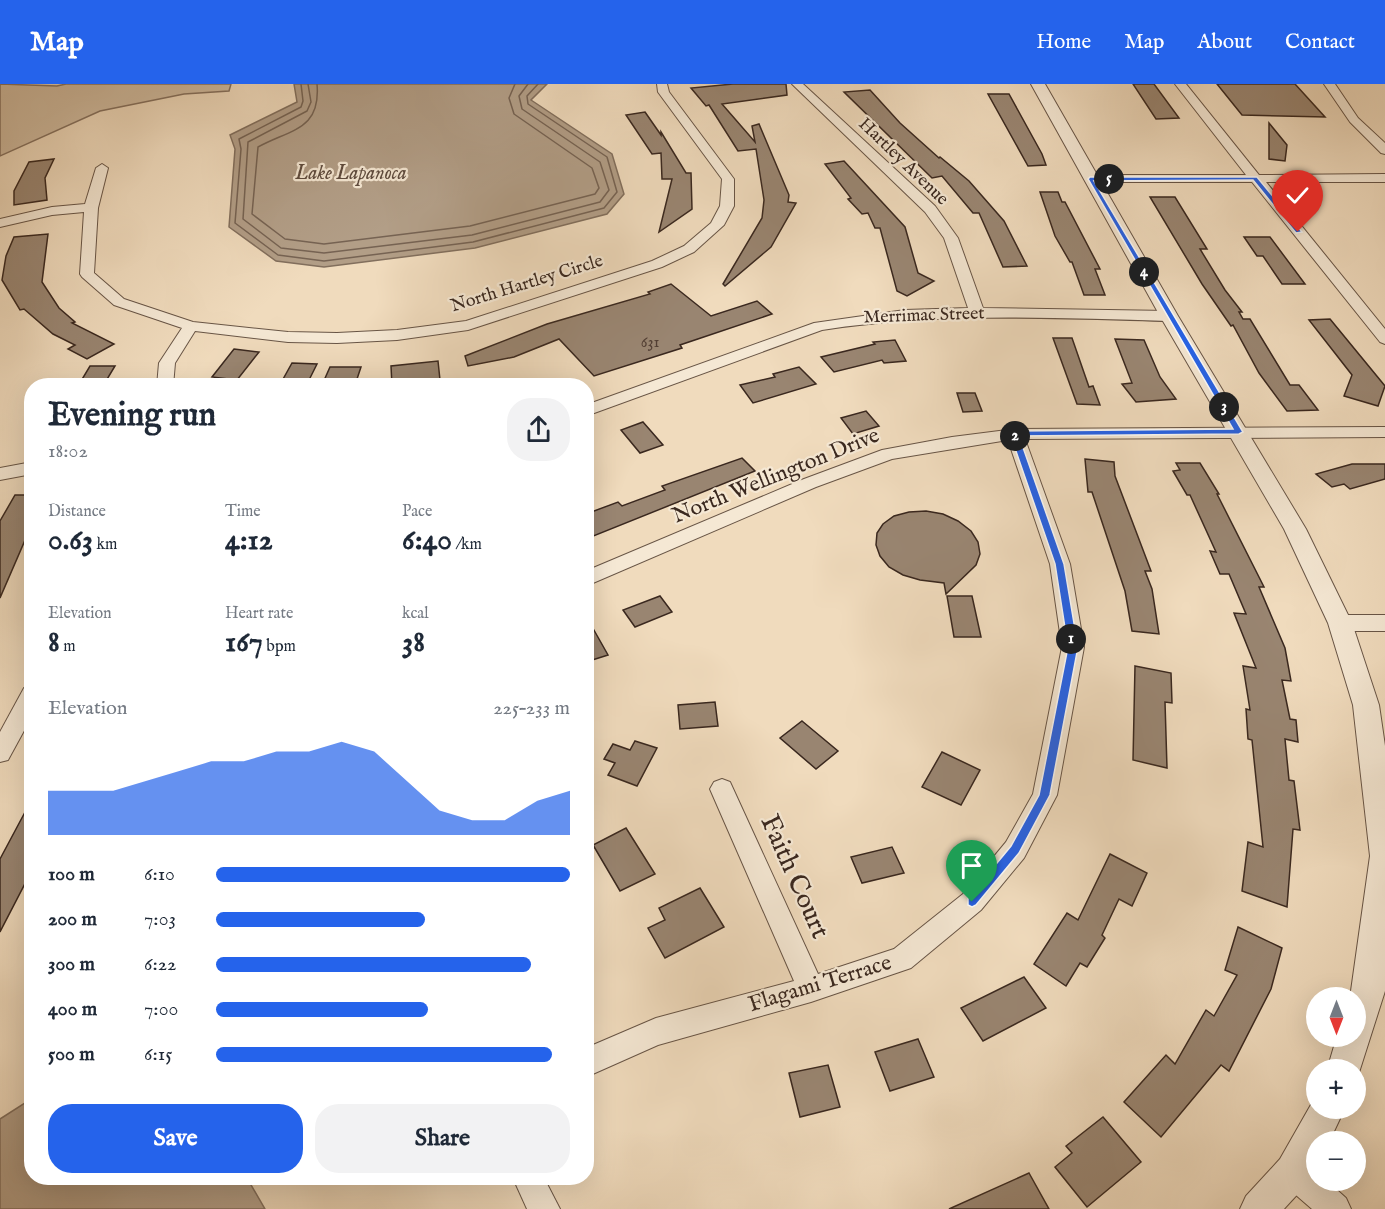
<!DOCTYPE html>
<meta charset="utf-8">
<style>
body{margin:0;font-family:"IM FELL English",serif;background:#f2f2f3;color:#1f2937;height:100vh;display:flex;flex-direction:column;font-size:22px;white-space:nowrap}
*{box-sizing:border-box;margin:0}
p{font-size:20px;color:#747a83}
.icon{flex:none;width:33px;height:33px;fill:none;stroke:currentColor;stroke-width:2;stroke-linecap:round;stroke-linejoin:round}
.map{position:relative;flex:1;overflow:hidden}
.side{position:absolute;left:24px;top:294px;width:570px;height:807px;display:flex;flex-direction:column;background:#fff;border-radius:24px;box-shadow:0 6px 24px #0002}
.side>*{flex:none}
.needle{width:39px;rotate:180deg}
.controls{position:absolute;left:1306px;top:903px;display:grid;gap:12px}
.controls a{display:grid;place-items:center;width:60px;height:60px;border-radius:50%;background:#fff;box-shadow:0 6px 24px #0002;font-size:30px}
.pin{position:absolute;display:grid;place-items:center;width:51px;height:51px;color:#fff;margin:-62px -26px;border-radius:50% 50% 50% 0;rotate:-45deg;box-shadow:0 0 6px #0007}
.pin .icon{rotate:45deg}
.km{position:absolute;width:30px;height:30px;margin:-15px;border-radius:50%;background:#222;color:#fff;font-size:16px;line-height:30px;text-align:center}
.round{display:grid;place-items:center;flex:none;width:63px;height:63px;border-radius:24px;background:#f2f2f3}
.summary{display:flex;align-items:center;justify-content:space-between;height:102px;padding:0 24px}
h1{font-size:33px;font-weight:700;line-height:45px}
.figures{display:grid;grid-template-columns:repeat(3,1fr);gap:9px;height:102px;padding:6px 24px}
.figures div{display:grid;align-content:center}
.figures b{font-size:30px;font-weight:700}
.figures small{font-size:16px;font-weight:400}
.figures p{font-size:16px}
.chart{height:168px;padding:12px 24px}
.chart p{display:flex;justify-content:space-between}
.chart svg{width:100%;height:108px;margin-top:6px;fill:#2563eb;opacity:.7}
.button{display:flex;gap:12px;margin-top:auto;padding:12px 24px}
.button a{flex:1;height:69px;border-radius:24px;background:#2563eb;color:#fff;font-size:24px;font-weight:700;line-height:69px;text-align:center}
.button a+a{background:#f2f2f3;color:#1f2937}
ul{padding:0 24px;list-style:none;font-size:20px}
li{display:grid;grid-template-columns:96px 72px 1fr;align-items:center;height:45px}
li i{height:15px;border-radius:8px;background:#2563eb}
header{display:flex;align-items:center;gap:36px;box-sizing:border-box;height:84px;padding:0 30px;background:#2563eb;color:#fff}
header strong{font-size:28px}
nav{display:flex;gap:33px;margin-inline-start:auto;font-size:21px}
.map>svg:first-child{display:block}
.green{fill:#d1bda2;stroke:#867260;stroke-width:1.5}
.water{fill:#b29e87;stroke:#826f5d;stroke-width:1.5}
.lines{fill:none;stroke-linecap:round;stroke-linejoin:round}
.shore{stroke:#766353;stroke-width:1.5}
.building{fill:#998571;stroke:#3a281f;stroke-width:1.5}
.minor-casing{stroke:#685546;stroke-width:2}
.tertiary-casing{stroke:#685546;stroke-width:2}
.minor{fill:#f5e8d4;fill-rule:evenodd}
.tertiary{fill:#f5e8d4;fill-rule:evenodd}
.route{fill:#2563eb;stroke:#fff;stroke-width:1.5}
.labels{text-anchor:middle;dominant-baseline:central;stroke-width:4.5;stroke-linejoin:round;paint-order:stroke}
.far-number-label{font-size:16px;fill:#523f34}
.far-street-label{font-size:18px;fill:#3a281f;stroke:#f5e8d4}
.far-water-label{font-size:20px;font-style:italic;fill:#5e4b3e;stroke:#f5e8d4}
.street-label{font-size:22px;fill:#3a281f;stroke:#f5e8d4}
.near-street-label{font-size:27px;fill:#3a281f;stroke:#f5e8d4}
</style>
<header>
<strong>Map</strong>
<nav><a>Home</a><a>Map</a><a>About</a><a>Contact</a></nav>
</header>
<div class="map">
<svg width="1385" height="1125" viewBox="0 0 1385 1125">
<rect width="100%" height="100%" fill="#f0dbbd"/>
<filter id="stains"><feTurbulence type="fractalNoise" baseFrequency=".00333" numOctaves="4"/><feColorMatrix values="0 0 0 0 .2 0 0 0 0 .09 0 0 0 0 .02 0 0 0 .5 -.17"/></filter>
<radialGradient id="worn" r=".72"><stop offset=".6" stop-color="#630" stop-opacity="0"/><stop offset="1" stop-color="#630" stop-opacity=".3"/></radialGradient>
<polygon class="green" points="0,0 57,2 66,0 231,0 229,7 184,10 100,27 0,72"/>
<g class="water">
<polygon points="294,0 547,0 531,16 612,70 624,110 607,130 475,164 324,183 276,177 229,143 235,65 230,51 297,18"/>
<polygon points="31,1015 32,1094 247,1094 265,1125 0,1125 0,1035"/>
</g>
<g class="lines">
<g class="shore">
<polyline points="301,0 303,17 301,23 239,55 241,65 235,139 278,171 324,177 473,158 604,124 617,108 607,73 528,20 527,12 538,0"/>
<polyline points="308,0 311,18 307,27 248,58 243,135 281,164 324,169 472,151 600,118 609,106 600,78 522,25 519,12 528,0"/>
<path d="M317,0C321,46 291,45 258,63L252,130L285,155L324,160L470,142L595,110L599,104L592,84L514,30L509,14L515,0"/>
</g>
</g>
<g class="building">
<polygon points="733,0 786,0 787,11 722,20 755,58 752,42 759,40 789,111 788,118 796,119 771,163 725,202 723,200 762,134 764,116 756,65 738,67 709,21 706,22 691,4"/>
<polygon points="1133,0 1154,0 1179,34 1156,35"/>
<polygon points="1217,0 1295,0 1325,33 1242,31"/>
<polygon points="870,6 900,39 939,74 940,73 969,97 1004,137 1027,182 1003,183 979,129 973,129 942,92 932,94 844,8"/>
<polygon points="988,10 1009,10 1042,70 1046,81 1028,82"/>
<polygon points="645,28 661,51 661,48 686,89 691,89 692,125 659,148 672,95 662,95 661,69 652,70 626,31"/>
<polygon points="1269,39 1287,61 1285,77 1269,75"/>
<polygon points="54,75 45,94 47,116 14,121 14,107 29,78"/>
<polygon points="844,77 905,143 918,189 934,197 907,212 897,207 880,144 875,144 868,129 862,130 848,115 851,114 825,80"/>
<polygon points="1040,108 1058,108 1062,118 1065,118 1100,185 1095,185 1105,211 1084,211 1072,178 1070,178 1055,152"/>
<polygon points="1150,113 1175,113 1207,165 1200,165 1225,206 1242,228 1239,228 1243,235 1250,235 1290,301 1299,301 1318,326 1287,327 1259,289 1233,241 1231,242 1202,200"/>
<polygon points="48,150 42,198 59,224 75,238 72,239 114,260 87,275 68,265 75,261 53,250 24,225 20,226 2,196 6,172 14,153"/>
<polygon points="1244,153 1270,153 1305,200 1282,200 1263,172 1257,172"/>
<polygon points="671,200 711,232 757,217 772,230 680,261 682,264 594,292 559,255 514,273 468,282 465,272 547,240 650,210 648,208"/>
<polygon points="1330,235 1385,302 1378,322 1344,312 1352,291 1309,236"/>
<polygon points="1053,254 1072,254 1089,303 1093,302 1100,321 1077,320"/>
<polygon points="1115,255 1144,256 1160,293 1176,315 1136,318 1122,300 1132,299"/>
<polygon points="895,256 906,277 884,279 882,276 834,288 821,273 875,260 873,258"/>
<polygon points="234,265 259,268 237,296 212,293"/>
<polygon points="438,277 440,296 392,302 391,282"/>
<polygon points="292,279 317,280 308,298 282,297"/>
<polygon points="90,282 115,282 103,302 78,302"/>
<polygon points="330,283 361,283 355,301 322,301"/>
<polygon points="799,283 816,300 753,319 740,301 775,293 773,290"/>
<polygon points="957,309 975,309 982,327 963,328"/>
<polygon points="866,327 879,342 853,350 841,334"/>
<polygon points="643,338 663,361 640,369 621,346"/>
<polygon points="742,374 755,387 586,455 586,430 618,418 622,422 665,406 662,402"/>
<polygon points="1085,375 1114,378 1115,392 1151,487 1145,487 1152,505 1159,550 1132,547 1125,507 1092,408 1088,408"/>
<polygon points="1176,379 1200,379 1219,410 1217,410 1264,503 1259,503 1285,564 1291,597 1282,596 1290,635 1296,636 1298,658 1285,655 1289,696 1294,697 1300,746 1293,745 1287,823 1242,807 1248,758 1263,763 1252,656 1248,655 1246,625 1250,626 1243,582 1256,584 1234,529 1246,530 1229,490 1220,490 1210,467 1216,468 1190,411 1187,411 1173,387 1180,386"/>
<polygon points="1352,380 1385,380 1385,395 1350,405 1344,400 1332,403 1316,390"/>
<polygon points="15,411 32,411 32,440 0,514 0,437"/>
<polygon points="926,427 943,430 958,437 971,447 978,458 980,470 976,481 946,510 944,499 920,496 903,491 889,483 880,472 876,461 877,449 883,440 894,432 909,428"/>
<polygon points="660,512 672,528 635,543 623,526"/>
<polygon points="947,512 972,512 981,553 954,553"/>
<polygon points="586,532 608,571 586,578"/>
<polygon points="1135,582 1171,589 1172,619 1165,618 1167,684 1133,676"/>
<polygon points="715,618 718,642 680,645 678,621"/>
<polygon points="802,637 838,667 816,685 780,654"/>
<polygon points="635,657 657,664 637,702 608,691 615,679 604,675 613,660 630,666"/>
<polygon points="942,668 980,686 961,721 922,703"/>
<polygon points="32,715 32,786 0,848 0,775"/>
<polygon points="626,744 655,790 620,807 593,761"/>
<polygon points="892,763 904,789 862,799 851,773"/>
<polygon points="1110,770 1147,789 1132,822 1119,815 1102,851 1105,854 1087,883 1080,879 1066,902 1034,880 1067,829 1078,836"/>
<polygon points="700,804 724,843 665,874 648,844 665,836 659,824"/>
<polygon points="1238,843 1282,864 1271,905 1229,987 1221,981 1161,1053 1124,1018 1166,971 1175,980 1206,926 1214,932 1237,891 1225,886"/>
<polygon points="1024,893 1046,924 983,957 961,924"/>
<polygon points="918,955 934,993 890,1007 875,968"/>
<polygon points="828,981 840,1023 800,1033 789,989"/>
<polygon points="1103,1033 1141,1078 1087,1123 1055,1083 1072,1069 1066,1062"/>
<polygon points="1029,1089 1049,1125 949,1125"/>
</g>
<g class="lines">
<g class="minor-casing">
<g id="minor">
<polygon points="657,0 667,0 669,8 734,95 734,122 724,141 694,168 662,183 468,246 397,256 337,259 288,258 195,247 175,279 173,302 157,302 159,279 182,244 114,221 82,193 80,190 84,128 52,131 0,143 0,135 52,123 85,120 96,84 102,80 108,84 98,124 94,189 124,215 193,238 288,248 337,249 397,246 466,237 652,177 684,162 711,139 720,122 722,95 658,8"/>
<path d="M792,0H803L935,122L958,154L983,224L1169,227L1177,232L1169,237C1053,234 938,228 822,246L586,332V321L814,239L905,226L968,224L944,154L925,128Z"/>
<polygon points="1175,0 1186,0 1259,91 1385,90 1385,98 1266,98 1385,245 1385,260 1380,258 1252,98 1087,98 1085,95 1087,92 1091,91 1246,91"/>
<polygon points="1324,0 1335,0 1358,34 1385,59 1385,70 1381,69 1350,38"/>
<polygon points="1385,343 1385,353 1025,355 1070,480 1084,563 1057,711 1024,774 981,826 911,884 811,918 658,961 586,993 586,964 656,934 794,897 710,705 714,698 722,695 730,698 818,890 894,865 963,810 1006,758 1033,710 1062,563 1050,480 1008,356 892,375 816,403 586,502 586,487 804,395 882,366 952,353 1015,345"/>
<polygon points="32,378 32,390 0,396 0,384"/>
<polygon points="1340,531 1385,531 1385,547 1340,547 1333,544 1330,539 1333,534"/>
<polygon points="32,602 32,632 8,676 0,678 0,648 24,604"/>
<polygon points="1293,1073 1304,1077 1317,1089 1317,1096 1326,1096 1346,1114 1351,1125 1312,1125 1282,1099 1278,1088 1282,1077"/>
<polygon points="513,1094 544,1094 560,1125 527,1125"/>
</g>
</g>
<g class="tertiary-casing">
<g id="tertiary">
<polygon points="1031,0 1045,0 1178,232 1306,445 1352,539 1379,621 1385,662 1385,907 1356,998 1356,986 1327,986 1337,952 1356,952 1356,914 1350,914 1370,772 1353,621 1328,539 1284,445 1160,232"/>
<path d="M1317,1010V1024H1345L1329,1058H1317C1317,1092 1307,1100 1284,1125H1240L1246,1112L1280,1075Z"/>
</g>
</g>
<use href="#minor" class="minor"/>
<use href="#tertiary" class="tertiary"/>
</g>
<polygon class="route" points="1090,93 1257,93 1302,148 1296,149 1253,96 1094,97 1243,348 1239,350 1019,352 1064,480 1078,563 1050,711 1019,769 976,821 972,823 968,821 968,814 1011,762 1039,711 1068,563 1055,480 1010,350 1014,347 1233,345 1088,95"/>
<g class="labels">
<g class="far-number-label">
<text x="650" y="259">631</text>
</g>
<g class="far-street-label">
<text transform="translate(903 78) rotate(44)">Hartley Avenue</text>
<text transform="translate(527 200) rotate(-17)">North Hartley Circle</text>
<text transform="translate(924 232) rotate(-2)">Merrimac Street</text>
</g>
<g class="far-water-label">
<text x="351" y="89">Lake Lapanoca</text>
</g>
<g class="street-label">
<text transform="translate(776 392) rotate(-22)">North Wellington Drive</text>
<text transform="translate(820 900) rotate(-17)">Flagami Terrace</text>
</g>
<g class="near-street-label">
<text transform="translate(794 793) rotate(66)">Faith Court</text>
</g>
</g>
<rect width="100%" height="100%" filter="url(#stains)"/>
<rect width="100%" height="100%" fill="url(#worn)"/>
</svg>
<div class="controls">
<a><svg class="needle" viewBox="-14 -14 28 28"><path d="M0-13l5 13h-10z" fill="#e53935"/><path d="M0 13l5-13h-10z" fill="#747a83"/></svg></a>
<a>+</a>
<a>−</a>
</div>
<div class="pin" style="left:972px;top:818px;background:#1e9e55"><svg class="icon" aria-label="arrive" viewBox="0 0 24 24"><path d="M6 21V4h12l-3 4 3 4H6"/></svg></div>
<div class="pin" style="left:1298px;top:148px;background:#d93025"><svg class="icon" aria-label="check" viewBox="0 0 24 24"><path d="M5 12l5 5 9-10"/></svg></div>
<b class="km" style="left:1071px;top:555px">1</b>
<b class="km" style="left:1015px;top:352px">2</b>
<b class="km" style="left:1224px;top:323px">3</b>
<b class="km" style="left:1144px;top:188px">4</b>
<b class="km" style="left:1109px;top:95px">5</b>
<section class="side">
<div class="summary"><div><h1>Evening run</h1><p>18:02</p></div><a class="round"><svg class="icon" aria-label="share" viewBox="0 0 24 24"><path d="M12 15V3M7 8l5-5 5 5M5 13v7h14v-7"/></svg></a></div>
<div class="figures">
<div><p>Distance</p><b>0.63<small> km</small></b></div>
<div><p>Time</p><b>4:12</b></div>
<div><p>Pace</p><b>6:40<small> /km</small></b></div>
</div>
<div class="figures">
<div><p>Elevation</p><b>8<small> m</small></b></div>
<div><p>Heart rate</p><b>167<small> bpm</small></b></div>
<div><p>kcal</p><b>38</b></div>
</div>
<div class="chart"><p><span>Elevation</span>225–233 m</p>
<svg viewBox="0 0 160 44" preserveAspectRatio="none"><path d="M0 44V26L10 26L20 26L30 22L40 18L50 14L60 14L70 10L80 10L90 6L100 10L110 22L120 34L130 38L140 38L150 30L160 26V44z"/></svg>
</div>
<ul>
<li><b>100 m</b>6:10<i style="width:100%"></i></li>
<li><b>200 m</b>7:03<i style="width:59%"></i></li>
<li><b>300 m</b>6:22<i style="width:89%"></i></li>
<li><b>400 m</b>7:00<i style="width:60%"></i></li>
<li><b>500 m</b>6:15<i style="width:95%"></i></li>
</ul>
<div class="button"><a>Save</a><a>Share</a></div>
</section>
</div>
